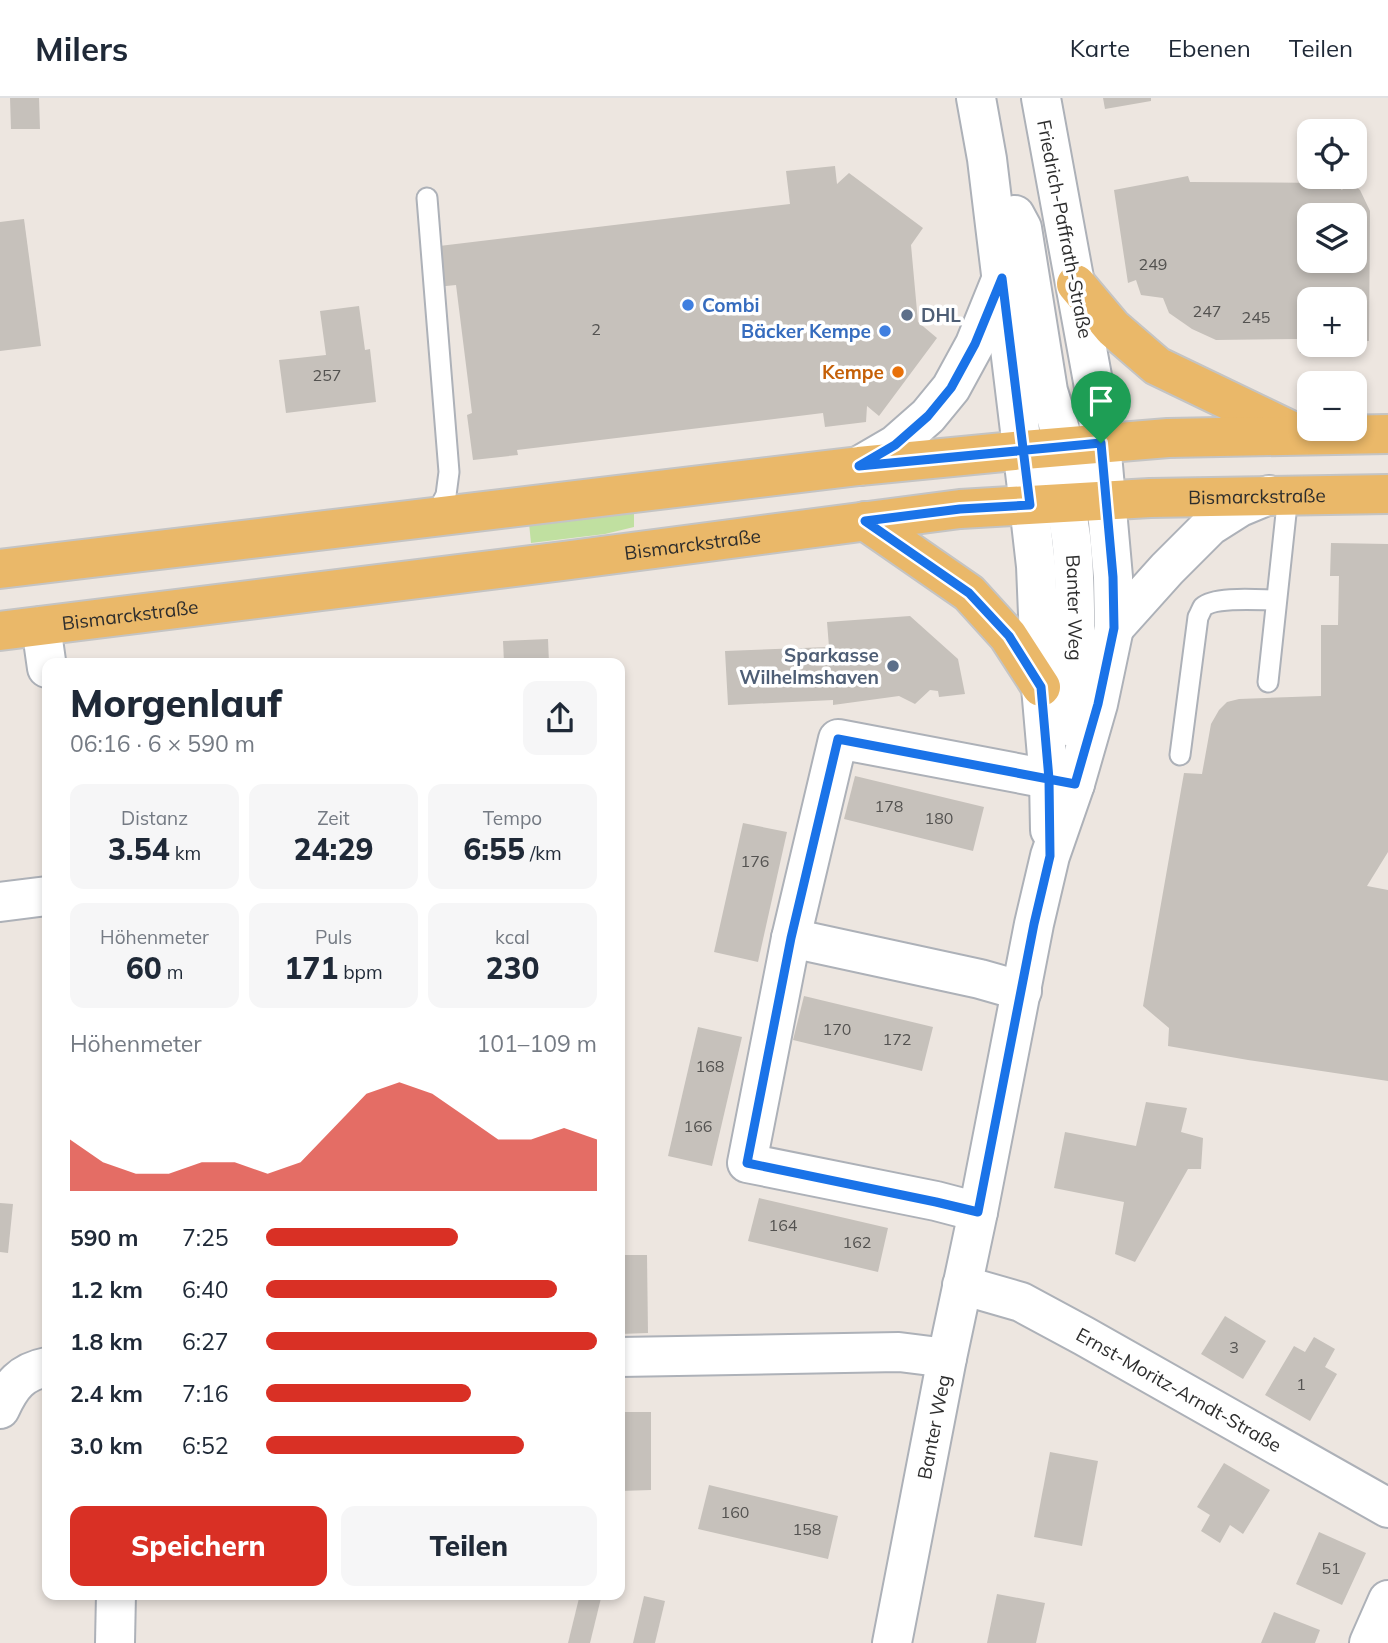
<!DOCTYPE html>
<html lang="de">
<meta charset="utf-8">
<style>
body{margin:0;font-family:Mulish,sans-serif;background:#f6f6f7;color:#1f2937;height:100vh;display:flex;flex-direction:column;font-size:26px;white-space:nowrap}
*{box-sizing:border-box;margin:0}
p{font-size:23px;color:#747a83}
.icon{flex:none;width:38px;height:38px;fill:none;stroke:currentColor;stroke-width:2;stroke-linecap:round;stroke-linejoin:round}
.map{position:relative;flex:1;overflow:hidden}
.details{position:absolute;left:42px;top:560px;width:583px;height:942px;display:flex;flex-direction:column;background:#fff;border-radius:14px;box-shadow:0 4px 10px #0003}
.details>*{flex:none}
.buttons{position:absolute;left:1297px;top:21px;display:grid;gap:14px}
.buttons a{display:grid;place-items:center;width:70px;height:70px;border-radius:14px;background:#fff;box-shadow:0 4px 10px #0003;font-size:35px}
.pin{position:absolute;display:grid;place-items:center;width:60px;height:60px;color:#fff;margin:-72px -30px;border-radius:50% 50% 50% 0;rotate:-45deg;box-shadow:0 0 7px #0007}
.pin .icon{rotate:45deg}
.round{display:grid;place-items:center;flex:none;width:74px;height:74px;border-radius:14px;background:#f6f6f7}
.head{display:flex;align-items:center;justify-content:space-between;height:119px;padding:0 28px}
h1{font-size:38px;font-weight:800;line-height:52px}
.stats{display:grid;grid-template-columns:repeat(3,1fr);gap:10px;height:119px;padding:7px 28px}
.stats div{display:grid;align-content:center;border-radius:14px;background:#f6f6f7;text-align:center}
.stats b{font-size:30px;font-weight:800}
.stats small{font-size:19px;font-weight:400}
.stats p{font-size:19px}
.chart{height:196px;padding:14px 28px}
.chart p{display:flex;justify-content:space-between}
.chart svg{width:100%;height:126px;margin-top:7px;fill:#d93025;opacity:.7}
.button{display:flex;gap:14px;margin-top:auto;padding:14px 28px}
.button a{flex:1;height:80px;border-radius:14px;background:#d93025;color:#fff;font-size:28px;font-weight:800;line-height:80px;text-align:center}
.button a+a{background:#f6f6f7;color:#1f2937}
ul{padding:0 28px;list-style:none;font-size:23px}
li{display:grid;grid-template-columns:112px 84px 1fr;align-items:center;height:52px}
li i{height:18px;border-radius:9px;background:#d93025}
header{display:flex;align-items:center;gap:42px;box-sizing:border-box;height:98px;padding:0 35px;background:#fff;border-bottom:2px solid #e0e1e3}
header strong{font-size:33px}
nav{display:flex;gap:38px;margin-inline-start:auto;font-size:24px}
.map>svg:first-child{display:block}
.green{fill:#c0e0a0}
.building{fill:#c6c1bb;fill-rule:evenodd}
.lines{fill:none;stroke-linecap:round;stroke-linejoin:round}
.service-casing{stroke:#adb1b8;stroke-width:23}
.minor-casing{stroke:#adb1b8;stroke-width:42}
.secondary-casing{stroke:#adb1b8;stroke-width:42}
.primary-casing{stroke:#c4c4c4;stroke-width:42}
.service{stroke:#fff;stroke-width:19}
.minor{stroke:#fff;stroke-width:38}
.secondary{stroke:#fff;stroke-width:38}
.primary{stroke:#eab869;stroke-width:38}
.route-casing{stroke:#fff;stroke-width:14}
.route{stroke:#1a73e8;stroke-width:9}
.shop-dot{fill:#3f7fe0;stroke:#fff;stroke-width:2.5}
.service-dot{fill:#5c6f8a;stroke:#fff;stroke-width:2.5}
.food-dot{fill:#e8710a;stroke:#fff;stroke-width:2.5}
.labels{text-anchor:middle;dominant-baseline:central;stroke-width:7;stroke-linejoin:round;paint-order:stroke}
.number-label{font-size:16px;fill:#535250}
.street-label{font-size:19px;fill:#2d2d2d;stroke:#fff}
.shop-label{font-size:19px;font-weight:bold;fill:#366cbe;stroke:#fff;text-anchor:start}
.service-label{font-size:19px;font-weight:bold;fill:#4e5e75;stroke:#fff;text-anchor:start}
.food-label{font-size:19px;font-weight:bold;fill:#c56008;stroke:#fff;text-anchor:end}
</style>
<header>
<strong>Milers</strong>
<nav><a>Karte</a><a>Ebenen</a><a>Teilen</a></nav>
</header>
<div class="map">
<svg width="1388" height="1545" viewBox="0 0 1388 1545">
<rect width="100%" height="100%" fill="#ede6e0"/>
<polygon class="green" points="634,412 634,429 605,436 531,445 529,425"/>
<g class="building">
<polygon points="10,0 39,0 40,31 11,31"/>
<polygon points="1103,0 1151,0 1151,3 1105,11"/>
<polygon points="835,68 837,86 849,75 923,130 911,147 918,224 937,240 879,318 867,308 866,324 825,329 823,315 517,352 518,357 473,362 467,317 472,315 456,187 436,189 431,149 790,106 786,73"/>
<path d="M1188,78L1190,84L1333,85L1342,92L1349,83L1360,92L1370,113L1369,243H1354V201H1309V247H1328L1329,255H1300L1299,241L1216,242L1192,231L1169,215L1163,200L1141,197L1136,182L1128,185L1114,92ZM1309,117H1354V163H1309Z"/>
<polygon points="24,121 41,248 0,253 0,124"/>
<polygon points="359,208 365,252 370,251 376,304 286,315 279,262 326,257 320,213"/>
<polygon points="1331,445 1388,446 1388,754 1367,788 1388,792 1388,983 1248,962 1168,948 1169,930 1143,908 1184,675 1202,676 1211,626 1219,612 1227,604 1239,601 1321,598 1321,527 1338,527 1339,478 1330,478"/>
<polygon points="910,518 958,561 965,596 939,599 938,593 930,592 915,606 899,598 833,607 833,602 728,607 725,553 829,549 827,524"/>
<polygon points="548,541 549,565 504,565 503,543"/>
<polygon points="855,678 984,709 973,753 844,721"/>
<polygon points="743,725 787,734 758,864 714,854"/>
<polygon points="804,898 933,929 922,973 793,942"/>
<polygon points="698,929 742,939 712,1068 668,1058"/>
<polygon points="1146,1004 1187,1010 1181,1034 1203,1040 1201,1071 1188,1071 1135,1164 1115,1156 1124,1104 1054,1090 1065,1034 1136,1048"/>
<polygon points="759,1100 888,1130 878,1174 748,1143"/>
<polygon points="0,1105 13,1106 8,1155 0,1154"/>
<polygon points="620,1157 647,1157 648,1235 620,1236"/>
<polygon points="1225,1218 1266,1243 1243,1281 1201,1256"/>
<polygon points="1314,1239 1335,1251 1325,1269 1337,1276 1310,1323 1265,1297 1294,1248 1305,1254"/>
<polygon points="620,1314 651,1314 651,1392 620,1393"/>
<polygon points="1050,1354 1098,1363 1082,1448 1034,1439"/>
<polygon points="1224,1365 1270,1392 1243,1436 1230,1427 1220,1445 1201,1433 1210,1417 1197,1409"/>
<polygon points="709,1387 838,1418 828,1461 698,1431"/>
<polygon points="1319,1434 1366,1455 1342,1507 1296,1486"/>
<polygon points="580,1496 602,1496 590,1545 568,1545"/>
<polygon points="997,1496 1045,1505 1036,1545 987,1545"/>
<polygon points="644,1498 665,1503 655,1545 633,1545"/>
<polygon points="1274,1514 1320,1532 1315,1545 1261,1545"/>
</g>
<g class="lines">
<g class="service-casing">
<g id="service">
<polyline points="427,100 449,374 446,397 435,418"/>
<polyline points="1268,584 1288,397"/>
<path d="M1180,657L1198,519C1200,516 1201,512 1203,509C1215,498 1260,502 1276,502"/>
</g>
</g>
<g class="minor-casing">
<g id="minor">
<polyline points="41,528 47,570"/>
<polyline points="0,804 47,798"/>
<polyline points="791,840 980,881 1022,893"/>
<polyline points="978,1114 936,1103 747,1065 791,840 838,641 1075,686"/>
<path id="s1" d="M962,1187L1021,1204L1084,1238L1388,1410"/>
<polyline points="620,1259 899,1254 947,1260"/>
<path d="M0,1311C11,1287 21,1274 47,1269"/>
<polyline points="115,1545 116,1496"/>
<polyline points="1369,1545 1388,1502"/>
</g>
</g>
<g class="secondary-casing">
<g id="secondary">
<polyline points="976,0 987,61 1029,407 1036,468 1041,589 1049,681 1050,732"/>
<polyline points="1015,117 1022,130 1048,293 1065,348 1071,364 1078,376 1089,388 1106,401"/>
<polyline points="859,368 895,347 928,318 951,290 975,246 1001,182"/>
<path id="s2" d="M1051,373C1074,413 1074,467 1075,512C1076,552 1076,591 1076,631"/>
<polyline points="1114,530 1167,471 1210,428 1240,409 1269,397"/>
<path id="s3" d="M892,1545L947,1260L978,1114L1034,826L1050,758L1075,686L1098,606L1114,530L1113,479L1101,345L1094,289L1041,0"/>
</g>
</g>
<g class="primary-casing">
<g id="primary">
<polyline points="1076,186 1113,230 1157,268 1292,333"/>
<polyline points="865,423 969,495 1008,538 1041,589"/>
<polyline points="0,471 859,368 1024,352 1168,340 1388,336"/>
<path id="s4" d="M0,533L563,463L960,411L1150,400L1388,396"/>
</g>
</g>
<use href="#service" class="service"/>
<use href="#minor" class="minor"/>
<use href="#secondary" class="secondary"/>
<use href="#primary" class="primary"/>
</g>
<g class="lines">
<g class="route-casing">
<polyline id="route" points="1101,345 859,368 895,347 928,318 951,290 975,246 1002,180 1030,407 960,411 865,423 969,495 1009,538 1041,589 1049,681 1050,758 1034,826 978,1114 936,1104 747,1065 791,840 838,641 1075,686 1098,606 1114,530 1113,479 1101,345"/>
</g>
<use href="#route" class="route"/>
</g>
<g class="shop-dot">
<circle cx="688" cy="207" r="7"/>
<circle cx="885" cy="233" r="7"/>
</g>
<g class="service-dot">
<circle cx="907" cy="217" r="7"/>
<circle cx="893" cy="568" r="7"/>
</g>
<circle class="food-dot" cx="898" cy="274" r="7"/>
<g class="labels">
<g class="number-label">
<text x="1153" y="166">249</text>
<text x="1207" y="213">247</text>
<text x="1256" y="219">245</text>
<text x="596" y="231">2</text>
<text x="327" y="277">257</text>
<text x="889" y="708">178</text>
<text x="939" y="720">180</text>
<text x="755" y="763">176</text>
<text x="837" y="931">170</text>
<text x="897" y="941">172</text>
<text x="710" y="968">168</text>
<text x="698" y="1028">166</text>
<text x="783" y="1127">164</text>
<text x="857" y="1144">162</text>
<text x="1234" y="1249">3</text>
<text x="1301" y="1286">1</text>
<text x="735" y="1414">160</text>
<text x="807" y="1431">158</text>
<text x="1331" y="1470">51</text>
</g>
<g class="street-label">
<text transform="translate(1065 131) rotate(79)">Friedrich-Paffrath-Straße</text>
<text stroke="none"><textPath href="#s4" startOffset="1265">Bismarckstraße</textPath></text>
<text stroke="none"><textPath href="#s4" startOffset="698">Bismarckstraße</textPath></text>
<text stroke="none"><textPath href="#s2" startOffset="140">Banter Weg</textPath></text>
<text stroke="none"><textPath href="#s4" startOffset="131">Bismarckstraße</textPath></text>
<text stroke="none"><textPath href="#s1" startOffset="242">Ernst-Moritz-Arndt-Straße</textPath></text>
<text stroke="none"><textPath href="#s3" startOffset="220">Banter Weg</textPath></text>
</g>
<g class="shop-label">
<text x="702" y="207">Combi</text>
<text x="871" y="233" text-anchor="end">Bäcker Kempe</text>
</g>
<g class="service-label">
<text x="921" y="217">DHL</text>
<text x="879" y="557" text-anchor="end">Sparkasse<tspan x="879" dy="22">Wilhelmshaven</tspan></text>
</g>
<g class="food-label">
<text x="884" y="274">Kempe</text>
</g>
</g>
</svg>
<div class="buttons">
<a><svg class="icon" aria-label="locate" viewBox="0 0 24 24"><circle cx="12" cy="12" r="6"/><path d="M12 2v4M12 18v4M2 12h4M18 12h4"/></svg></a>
<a><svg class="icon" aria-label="layers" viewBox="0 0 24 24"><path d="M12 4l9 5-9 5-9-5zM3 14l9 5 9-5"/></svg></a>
<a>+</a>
<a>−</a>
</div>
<div class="pin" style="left:1101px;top:345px;background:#1e9e55"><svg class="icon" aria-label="arrive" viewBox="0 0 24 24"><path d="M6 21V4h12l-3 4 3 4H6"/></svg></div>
<section class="details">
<div class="head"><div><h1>Morgenlauf</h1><p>06:16 · 6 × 590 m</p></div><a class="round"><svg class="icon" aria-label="share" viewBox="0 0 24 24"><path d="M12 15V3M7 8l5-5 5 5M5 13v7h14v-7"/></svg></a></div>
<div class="stats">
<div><p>Distanz</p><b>3.54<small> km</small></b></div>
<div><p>Zeit</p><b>24:29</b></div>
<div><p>Tempo</p><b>6:55<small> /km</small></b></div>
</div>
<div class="stats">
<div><p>Höhenmeter</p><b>60<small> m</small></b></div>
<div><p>Puls</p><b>171<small> bpm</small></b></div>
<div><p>kcal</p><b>230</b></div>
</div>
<div class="chart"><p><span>Höhenmeter</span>101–109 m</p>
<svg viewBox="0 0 160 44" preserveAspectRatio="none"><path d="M0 44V26L10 34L20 38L30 38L40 34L50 34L60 38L70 34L80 22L90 10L100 6L110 10L120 18L130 26L140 26L150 22L160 26V44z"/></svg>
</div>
<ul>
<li><b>590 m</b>7:25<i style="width:58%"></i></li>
<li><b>1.2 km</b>6:40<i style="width:88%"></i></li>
<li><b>1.8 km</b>6:27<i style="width:100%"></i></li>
<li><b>2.4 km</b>7:16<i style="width:62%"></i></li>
<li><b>3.0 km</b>6:52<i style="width:78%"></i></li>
</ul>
<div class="button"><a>Speichern</a><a>Teilen</a></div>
</section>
</div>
